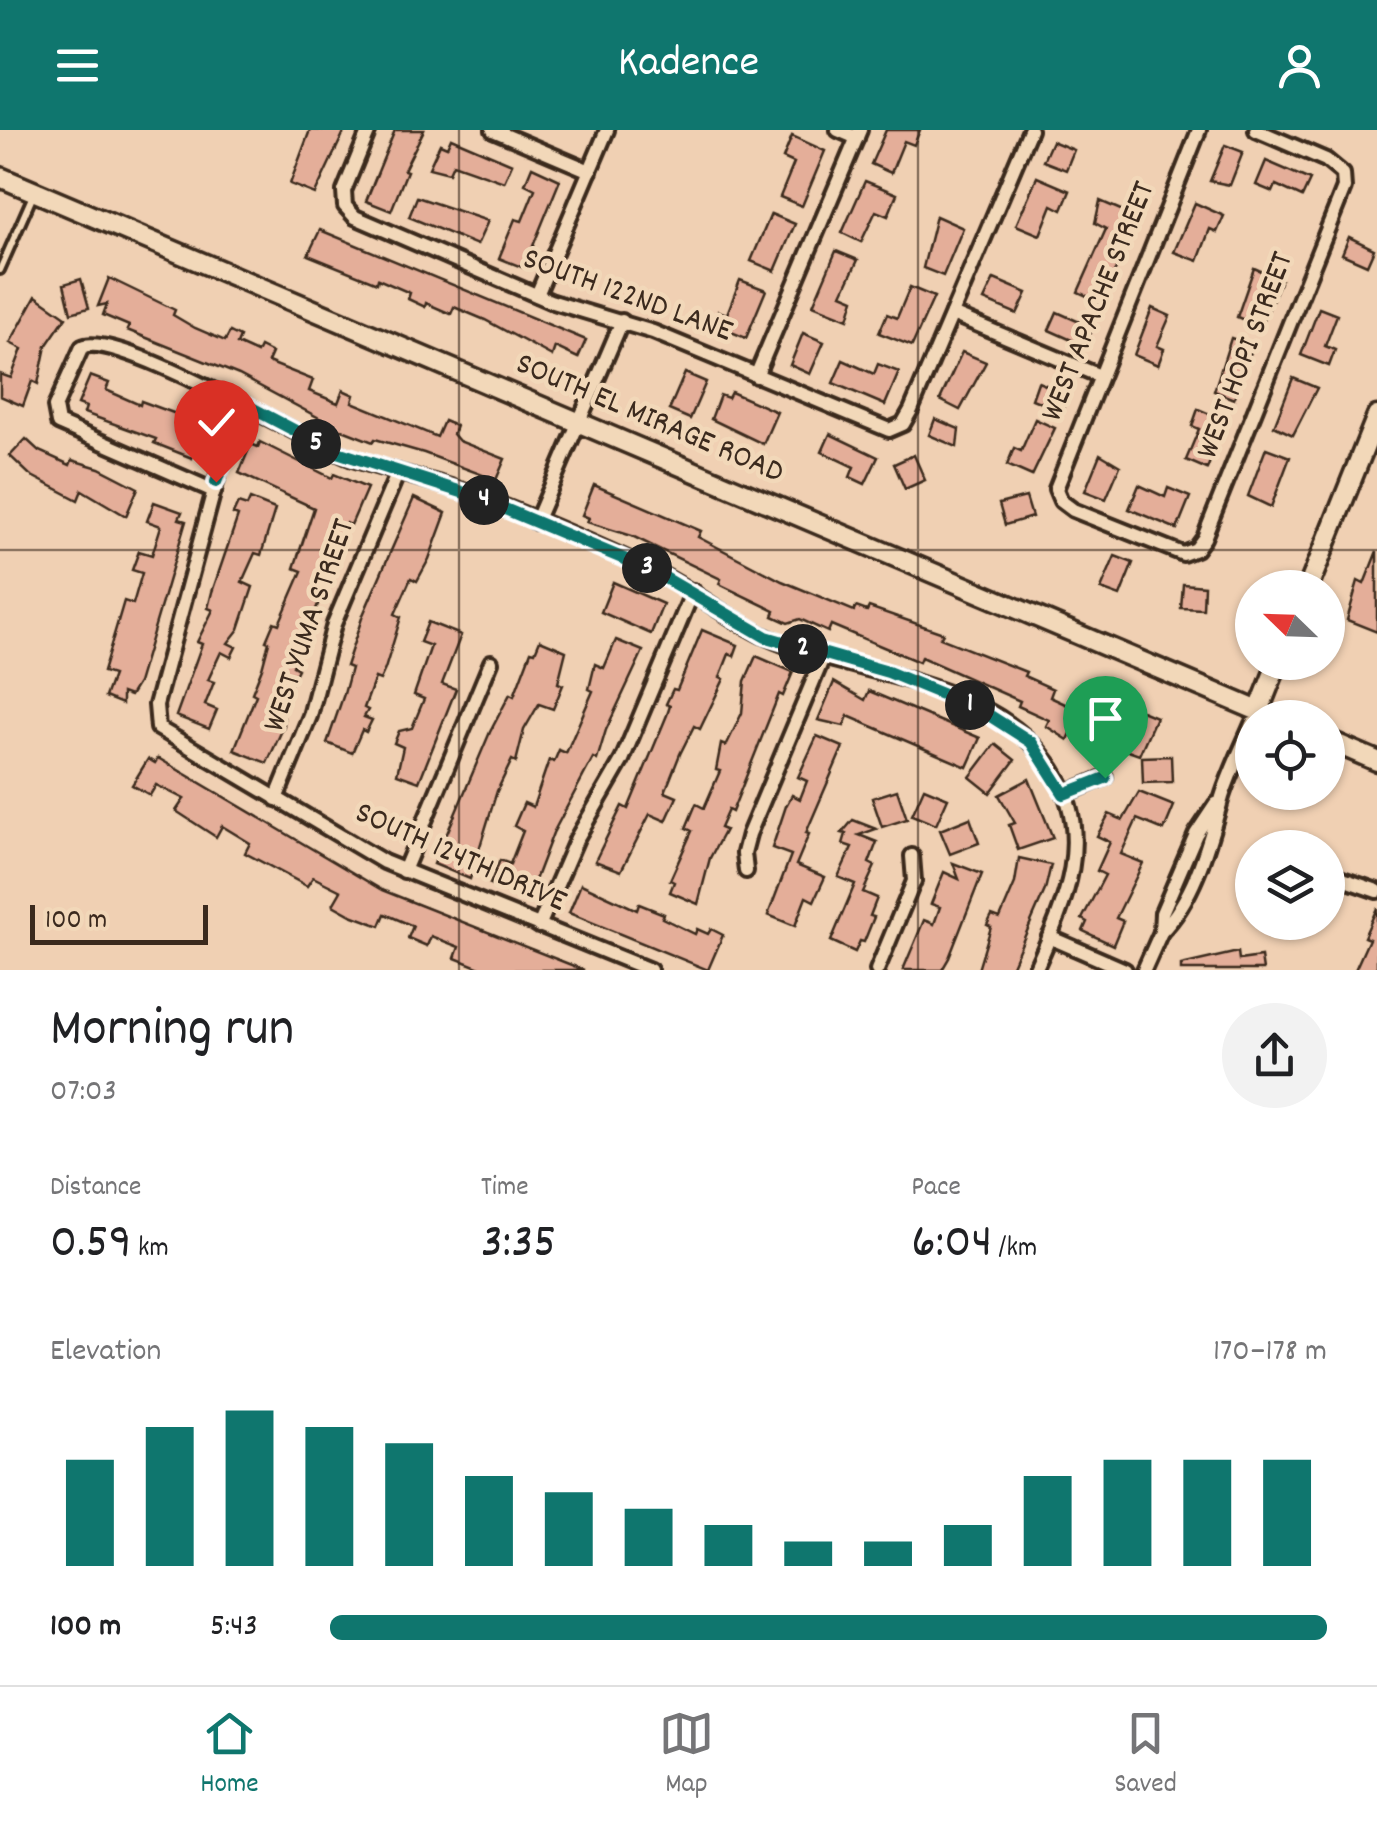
<!DOCTYPE html>
<meta charset="utf-8">
<style>
body{margin:0;font-family:Dekko,sans-serif;background:#f2f2f2;color:#202124;height:100vh;display:flex;flex-direction:column;font-size:38px;white-space:nowrap}
*{box-sizing:border-box;margin:0}
p{font-size:32px;color:#757577}
.icon{flex:none;width:55px;height:55px;fill:none;stroke:currentColor;stroke-width:2;stroke-linecap:round;stroke-linejoin:round}
.map{position:relative;height:840px;overflow:hidden}
.side{display:flex;flex-direction:column;background:#fff;flex:1}
.side>*{flex:none}
.needle{width:65px;rotate:293deg}
.buttons{position:absolute;left:1235px;top:440px;display:grid;gap:20px}
.buttons a{display:grid;place-items:center;width:110px;height:110px;border-radius:50%;background:#fff;box-shadow:0 2px 8px #0004;font-size:50px}
.scale{position:absolute;left:30px;bottom:25px;width:178px;box-sizing:border-box;padding-left:10px;border:5px solid #3b2a1e;border-top:0;font-size:28px;line-height:35px;white-space:nowrap;color:#3b2a1e;-webkit-text-stroke:8px #f2d8b9;paint-order:stroke}
.pin{position:absolute;display:grid;place-items:center;width:85px;height:85px;color:#fff;margin:-102px -42px;border-radius:50% 50% 50% 0;rotate:-45deg;box-shadow:0 0 10px #0007}
.pin .icon{rotate:45deg}
.km{position:absolute;width:50px;height:50px;margin:-25px;border-radius:50%;background:#222;color:#fff;font-size:28px;line-height:50px;text-align:center}
.round{display:grid;place-items:center;flex:none;width:105px;height:105px;border-radius:52px;background:#f2f2f2}
.headline{display:flex;align-items:center;justify-content:space-between;height:170px;padding:0 50px}
h1{font-size:55px;font-weight:600;line-height:75px}
.figures{display:grid;grid-template-columns:repeat(3,1fr);gap:15px;height:170px;padding:10px 50px}
.figures div{display:grid;align-content:center}
.figures b{font-size:50px;font-weight:600}
.figures small{font-size:28px;font-weight:400}
.figures p{font-size:28px}
.chart{height:280px;padding:20px 50px}
.chart p{display:flex;justify-content:space-between}
.chart svg{width:100%;height:180px;margin-top:10px;stroke:#0f766e;stroke-width:6}
ul{padding:0 50px;list-style:none;font-size:32px}
li{display:grid;grid-template-columns:160px 120px 1fr;align-items:center;height:75px}
li i{height:25px;border-radius:12px;background:#0f766e}
header{display:flex;justify-content:space-between;align-items:center;height:130px;padding:0 50px;background:#0f766e;color:#fff;font-size:45px;font-weight:600}
.tabs{display:flex;justify-content:space-around;align-items:center;height:140px;border-top:2px solid #e0e0e0;background:#fff;font-size:28px;color:#757577}
.tabs a{display:grid;justify-items:center;gap:5px}
.tabs .current{color:#0f766e}
.map>svg:first-child{display:block}
.building{fill:#e4ae99;stroke:#3b2a1e;stroke-width:2.5}
.lines{fill:none;stroke-linecap:round;stroke-linejoin:round}
.lane-casing{stroke:#3b2a1e;stroke-width:14}
.street-casing{stroke:#3b2a1e;stroke-width:20}
.secondary-casing{stroke:#3b2a1e;stroke-width:25}
.lane{stroke:#f2d8b9;stroke-width:6}
.street{stroke:#f2d8b9;stroke-width:12}
.secondary{stroke:#f2d8b9;stroke-width:18}
.route-casing{stroke:#fff;stroke-width:20}
.route{stroke:#0f766e;stroke-width:12}
.grid{fill:none;stroke:#3b2a1e;stroke-width:2.5;stroke-opacity:0.55}
.labels{text-anchor:middle;dominant-baseline:central;stroke-width:9;stroke-linejoin:round;paint-order:stroke}
.street-label{font-size:32px;fill:#3b2a1e;stroke:#f2d8b9}
</style>
<header><svg class="icon" aria-label="menu" viewBox="0 0 24 24"><path d="M4 6h16M4 12h16M4 18h16"/></svg>Kadence<svg class="icon" aria-label="person" viewBox="0 0 24 24"><circle cx="12" cy="8" r="4"/><path d="M4 21q1-7 8-7t8 7"/></svg></header>
<div class="map">
<svg width="1377" height="840" viewBox="0 0 1377 840">
<rect width="100%" height="100%" fill="#f0d0b3"/>
<filter id="ink" filterUnits="userSpaceOnUse"><feTurbulence type="fractalNoise" baseFrequency=".01" numOctaves="2"/><feDisplacementMap in="SourceGraphic" scale="20" xChannelSelector="R" yChannelSelector="G"/><feConvolveMatrix kernelMatrix="1 2 1 2 8 2 1 2 1" color-interpolation-filters="sRGB"/></filter>
<g filter="url(#ink)">
<g class="building">
<polygon points="310,0 345,0 315,64 290,54"/>
<polygon points="395,0 424,0 404,40 407,41 391,81 366,71"/>
<polygon points="886,0 920,0 914,15 904,11 891,43 871,34"/>
<polygon points="792,6 825,21 802,76 780,67 794,33 783,28"/>
<polygon points="451,8 512,34 504,52 453,34 449,43 429,38 440,14 447,17"/>
<polygon points="1052,11 1074,20 1066,40 1043,31"/>
<polygon points="1225,15 1243,22 1230,55 1210,51"/>
<polygon points="1266,31 1310,50 1302,67 1276,55 1273,62 1256,55"/>
<polygon points="532,37 560,50 524,138 499,128 515,89 522,91 535,59 525,54"/>
<polygon points="1037,47 1070,61 1062,80 1052,75 1040,105 1016,95"/>
<polygon points="865,51 897,64 888,86 876,81 861,112 842,103"/>
<polygon points="417,67 488,91 477,115 409,87"/>
<polygon points="1100,71 1137,87 1102,173 1078,162 1106,99 1095,93"/>
<polygon points="1195,73 1224,86 1217,102 1210,99 1198,131 1174,122"/>
<polygon points="771,84 795,94 775,141 751,131"/>
<polygon points="936,86 963,98 943,146 923,138"/>
<polygon points="320,100 586,210 578,228 555,217 552,226 485,190 454,177 451,184 426,173 425,177 408,169 410,163 378,149 377,153 308,125"/>
<polygon points="1349,107 1374,119 1367,135 1342,124"/>
<polygon points="836,121 858,130 842,164 854,169 848,189 813,175"/>
<polygon points="1254,138 1281,150 1261,197 1237,187"/>
<polygon points="109,148 175,180 173,185 195,198 225,211 230,202 240,207 237,214 257,223 260,217 272,223 268,232 313,250 309,261 338,273 343,260 354,265 352,272 437,307 444,291 456,296 453,304 459,311 505,329 496,350 424,323 375,309 373,312 340,299 239,245 127,200 129,196 103,185 107,174 98,176"/>
<polygon points="81,149 89,178 71,183 64,154"/>
<polygon points="994,149 1027,163 1017,184 984,170"/>
<polygon points="740,150 766,160 746,208 729,201 725,208 710,202 718,181 727,184"/>
<polygon points="910,157 934,167 912,216 879,203 887,184 897,188"/>
<polygon points="36,166 66,187 46,216 38,254 32,251 23,276 0,266 0,244 11,248 22,219 10,213"/>
<polygon points="1152,178 1170,186 1157,216 1164,219 1158,235 1134,225"/>
<polygon points="1319,178 1337,185 1325,216 1335,220 1329,236 1301,225"/>
<polygon points="1057,182 1093,198 1085,216 1049,200"/>
<polygon points="803,203 824,212 810,244 790,235"/>
<polygon points="1231,208 1253,216 1234,269 1214,261"/>
<polygon points="962,222 986,232 960,280 940,270"/>
<polygon points="843,230 874,244 878,234 899,242 885,275 833,253"/>
<polygon points="685,243 706,252 690,289 669,280"/>
<polygon points="90,246 109,253 106,260 140,275 141,271 214,298 202,325 194,322 192,328 154,313 156,309 84,283 86,277 78,274"/>
<polygon points="1293,248 1317,258 1293,305 1274,296"/>
<polygon points="1038,252 1068,264 1062,281 1032,269"/>
<polygon points="731,262 777,282 763,314 711,289 720,265 728,268"/>
<polygon points="1198,279 1226,291 1207,339 1186,330 1199,299 1192,296"/>
<polygon points="935,289 959,299 957,317 929,305"/>
<polygon points="1035,289 1055,298 1032,346 1007,335 1014,318 1021,321"/>
<polygon points="830,304 878,327 865,354 850,347 854,337 822,322"/>
<polygon points="26,309 39,321 70,335 72,330 99,338 138,358 126,386 82,360 78,370 30,345 10,326"/>
<polygon points="260,312 332,348 334,344 367,358 351,395 346,393 337,413 342,415 293,536 298,539 275,584 284,588 284,596 267,633 234,620 256,565 252,563 262,538 269,512 266,511 274,492 279,494 302,441 294,438 314,378 239,343 251,314 258,317"/>
<polygon points="1266,318 1290,327 1271,377 1248,366"/>
<polygon points="1100,324 1120,336 1106,369 1085,361"/>
<polygon points="914,325 925,350 905,359 894,334"/>
<polygon points="594,355 701,401 698,407 782,451 854,481 856,477 867,481 869,477 943,503 940,508 1026,542 1024,546 1053,559 1050,567 1089,585 1092,578 1127,588 1132,577 1156,587 1139,625 1072,601 1068,610 1046,596 1049,590 1018,576 1020,571 921,527 919,532 831,495 828,502 800,489 788,493 773,486 775,481 719,454 721,449 632,406 587,392 589,388 582,385"/>
<polygon points="1139,355 1165,367 1168,358 1190,367 1177,399 1129,379"/>
<polygon points="1026,367 1032,387 1005,395 999,374"/>
<polygon points="414,368 446,383 429,429 417,451 411,448 395,484 401,487 385,539 380,550 375,548 364,578 368,580 364,587 372,590 366,602 362,600 352,623 327,613 344,564 351,538 346,536 363,485"/>
<polygon points="250,369 275,379 261,425 255,423 242,452 253,457 239,499 228,513 236,517 231,527 221,522 208,550 214,552 205,575 217,580 209,599 176,586 202,514 197,512 213,480 208,478 212,462 238,386 233,384 238,373 247,376"/>
<polygon points="154,372 182,382 179,389 186,391 138,553 130,566 122,563 122,574 105,567 113,545 103,542 124,471 133,474 142,443 132,440 139,421 152,425 161,396 147,391"/>
<polygon points="1377,421 1377,502 1347,490 1358,451 1364,454"/>
<polygon points="1115,426 1133,433 1120,466 1101,459"/>
<polygon points="613,452 663,474 651,504 601,482"/>
<polygon points="1183,454 1204,456 1203,479 1181,478"/>
<polygon points="428,492 461,505 442,554 456,559 419,652 397,644 403,617 394,613 399,601 412,598 424,569 414,565 431,516 420,512"/>
<polygon points="702,500 738,515 734,526 729,524 720,547 724,549 700,599 694,596 680,624 665,662 677,667 666,691 650,684 621,741 595,731 622,676 628,679 667,585 670,576 666,574 673,559 677,560"/>
<polygon points="540,510 566,521 558,553 563,555 553,579 539,574 524,600 516,632 512,630 497,661 470,749 434,734 490,602 510,564 514,566 531,521 535,522"/>
<polygon points="616,510 643,521 606,600 597,630 593,628 553,703 527,771 490,754 500,730 510,734 523,701 514,696 524,673 533,677 549,630 554,632 559,620 566,623 593,561 589,559 595,534 604,538"/>
<polygon points="756,526 793,542 783,566 779,564 732,682 728,680 720,698 725,700 710,728 698,774 670,762 674,752 670,750 692,701 686,698 696,674 704,678 720,641 716,640 721,614 726,616 742,583 745,551"/>
<polygon points="834,552 865,570 869,561 980,608 967,637 848,586 844,596 818,590"/>
<polygon points="817,606 843,617 806,703 809,704 796,735 825,747 814,771 806,767 795,796 768,785 791,725 772,718 786,676 792,665 800,669 807,651 798,647"/>
<polygon points="995,614 1015,630 990,663 970,647"/>
<polygon points="1171,626 1172,652 1143,653 1142,627"/>
<polygon points="158,628 382,760 584,840 485,840 455,828 459,817 431,806 427,816 408,808 413,796 385,784 380,796 351,785 333,775 341,761 313,747 307,756 245,723 250,713 222,696 216,707 176,681 184,669 156,655 150,665 132,655 148,629 155,633"/>
<polygon points="1029,649 1053,708 1018,720 1009,695 1015,693 999,665"/>
<polygon points="924,658 948,668 936,695 912,685"/>
<polygon points="897,660 907,689 882,697 872,668"/>
<polygon points="1139,662 1174,676 1164,700 1137,689 1121,724 1143,733 1116,788 1123,791 1113,815 1083,801 1087,792 1082,789 1105,745 1097,741 1110,712 1097,706 1109,684 1123,690"/>
<polygon points="970,688 979,713 950,724 940,700"/>
<polygon points="853,690 876,699 859,705 877,712 869,733 875,736 863,762 877,768 870,786 874,787 864,812 860,811 855,822 831,811 855,754 838,747 852,717 843,714 846,704 842,703"/>
<polygon points="1019,728 1051,735 1045,760 1010,840 978,840 991,797 987,795 992,785 1000,788 1015,753"/>
<polygon points="953,733 982,744 949,828 942,840 903,840 924,790 934,794 940,777 931,774 944,742 959,749"/>
<polygon points="581,754 637,780 639,774 664,784 662,788 695,804 697,799 708,804 711,799 723,805 708,840 569,783"/>
<polygon points="1377,778 1377,840 1355,840 1369,809 1364,807"/>
<polygon points="1238,822 1239,830 1261,827 1263,840 1181,840 1181,835"/>
</g>
<g class="lines">
<g class="lane-casing">
<polyline id="lane" points="0,140 34,63"/>
</g>
<g class="street-casing">
<g id="street">
<polyline points="369,0 344,61 345,76 355,87 550,171 653,202 889,300 903,294 911,280 1030,0"/>
<polyline points="493,0 590,41"/>
<polyline points="838,0 857,8"/>
<polyline points="1199,0 1056,359 1061,371 1073,380 1183,424 1196,419 1204,408 1344,58 1343,44 1326,30 1256,0"/>
<polyline points="537,165 607,0"/>
<polyline points="952,184 1100,246"/>
<polyline points="756,246 860,0"/>
<polyline points="245,275 220,338 156,575 158,598 384,732 650,840"/>
<path d="M214,361L58,293L55,277L82,217C116,199 305,311 350,328C388,341 428,349 466,362C529,385 593,413 654,441C693,459 726,488 764,506C854,548 994,546 1053,640C1096,708 1064,775 1035,840"/>
<polyline points="536,392 622,191"/>
<polyline points="1065,664 1105,647"/>
<polyline points="276,669 310,586 334,494 398,342"/>
<polyline points="404,741 491,532"/>
<polyline points="746,741 744,723 749,704 824,525"/>
<polyline points="1328,744 1377,761"/>
<polyline points="539,796 577,708 622,630 693,461"/>
<path d="M1161,802C1195,768 1209,712 1222,667C1230,642 1242,618 1252,594"/>
<polyline points="1049,807 1125,840"/>
<polyline points="877,840 914,751 912,726"/>
<polyline points="1144,840 1161,802 1162,783 1196,704 1216,674"/>
</g>
</g>
<g class="secondary-casing">
<g id="secondary">
<polyline points="0,47 1275,588"/>
<polyline points="1308,458 1377,286"/>
<polyline points="1259,580 1278,532"/>
<polyline points="1328,610 1377,631"/>
</g>
</g>
<use href="#lane" class="lane"/>
<use href="#street" class="street"/>
<use href="#secondary" class="secondary"/>
</g>
</g>
<g class="lines" filter="url(#ink)">
<g class="route-casing">
<polyline id="route" points="216,352 246,275 334,321 474,366 653,441 766,507 888,542 981,580 1031,612 1064,664 1105,648"/>
</g>
<use href="#route" class="route"/>
</g>
<path class="grid" d="M459,0V840M918,0V840M0,420H1377"/>
<g class="labels">
<g class="street-label">
<text transform="translate(627 167) rotate(20)">SOUTH 122ND LANE</text>
<text transform="translate(1100 172) rotate(-68)">WEST APACHE STREET</text>
<text transform="translate(1247 226) rotate(-69)">WEST HOPI STREET</text>
<text transform="translate(649 290) rotate(23)">SOUTH EL MIRAGE ROAD</text>
<text transform="translate(311 496) rotate(-71)">WEST YUMA STREET</text>
<text transform="translate(460 729) rotate(24)">SOUTH 124TH DRIVE</text>
</g>
</g>
</svg>
<div class="buttons">
<a><svg class="needle" viewBox="-14 -14 28 28"><path d="M0-13l5 13h-10z" fill="#e53935"/><path d="M0 13l5-13h-10z" fill="#757577"/></svg></a>
<a><svg class="icon" aria-label="locate" viewBox="0 0 24 24"><circle cx="12" cy="12" r="6"/><path d="M12 2v4M12 18v4M2 12h4M18 12h4"/></svg></a>
<a><svg class="icon" aria-label="layers" viewBox="0 0 24 24"><path d="M12 4l9 5-9 5-9-5zM3 14l9 5 9-5"/></svg></a>
</div>
<div class="scale">100 m</div>
<div class="pin" style="left:1105px;top:648px;background:#1e9e55"><svg class="icon" aria-label="arrive" viewBox="0 0 24 24"><path d="M6 21V4h12l-3 4 3 4H6"/></svg></div>
<div class="pin" style="left:216px;top:352px;background:#d93025"><svg class="icon" aria-label="check" viewBox="0 0 24 24"><path d="M5 12l5 5 9-10"/></svg></div>
<b class="km" style="left:970px;top:575px">1</b>
<b class="km" style="left:803px;top:519px">2</b>
<b class="km" style="left:647px;top:438px">3</b>
<b class="km" style="left:484px;top:370px">4</b>
<b class="km" style="left:316px;top:314px">5</b>
</div>
<section class="side">
<div class="headline"><div><h1>Morning run</h1><p>07:03</p></div><a class="round"><svg class="icon" aria-label="share" viewBox="0 0 24 24"><path d="M12 15V3M7 8l5-5 5 5M5 13v7h14v-7"/></svg></a></div>
<div class="figures">
<div><p>Distance</p><b>0.59<small> km</small></b></div>
<div><p>Time</p><b>3:35</b></div>
<div><p>Pace</p><b>6:04<small> /km</small></b></div>
</div>
<div class="chart"><p><span>Elevation</span>170–178 m</p>
<svg viewBox="0 0 160 44" preserveAspectRatio="none"><path d="M5 44V18M15 44V10M25 44V6M35 44V10M45 44V14M55 44V22M65 44V26M75 44V30M85 44V34M95 44V38M105 44V38M115 44V34M125 44V22M135 44V18M145 44V18M155 44V18"/></svg>
</div>
<ul>
<li><b>100 m</b>5:43<i style="width:100%"></i></li>
</ul>
</section>
<nav class="tabs">
<a class="current"><svg class="icon" aria-label="home" viewBox="0 0 24 24"><path d="M3 11l9-7 9 7M6 9v11h12V9"/></svg>Home</a>
<a><svg class="icon" aria-label="map" viewBox="0 0 24 24"><path d="M3 6l6-2 6 2 6-2v14l-6 2-6-2-6 2zM9 4v14M15 6v14"/></svg>Map</a>
<a><svg class="icon" aria-label="saved" viewBox="0 0 24 24"><path d="M7 4h10v16l-5-4-5 4z"/></svg>Saved</a>
</nav>
